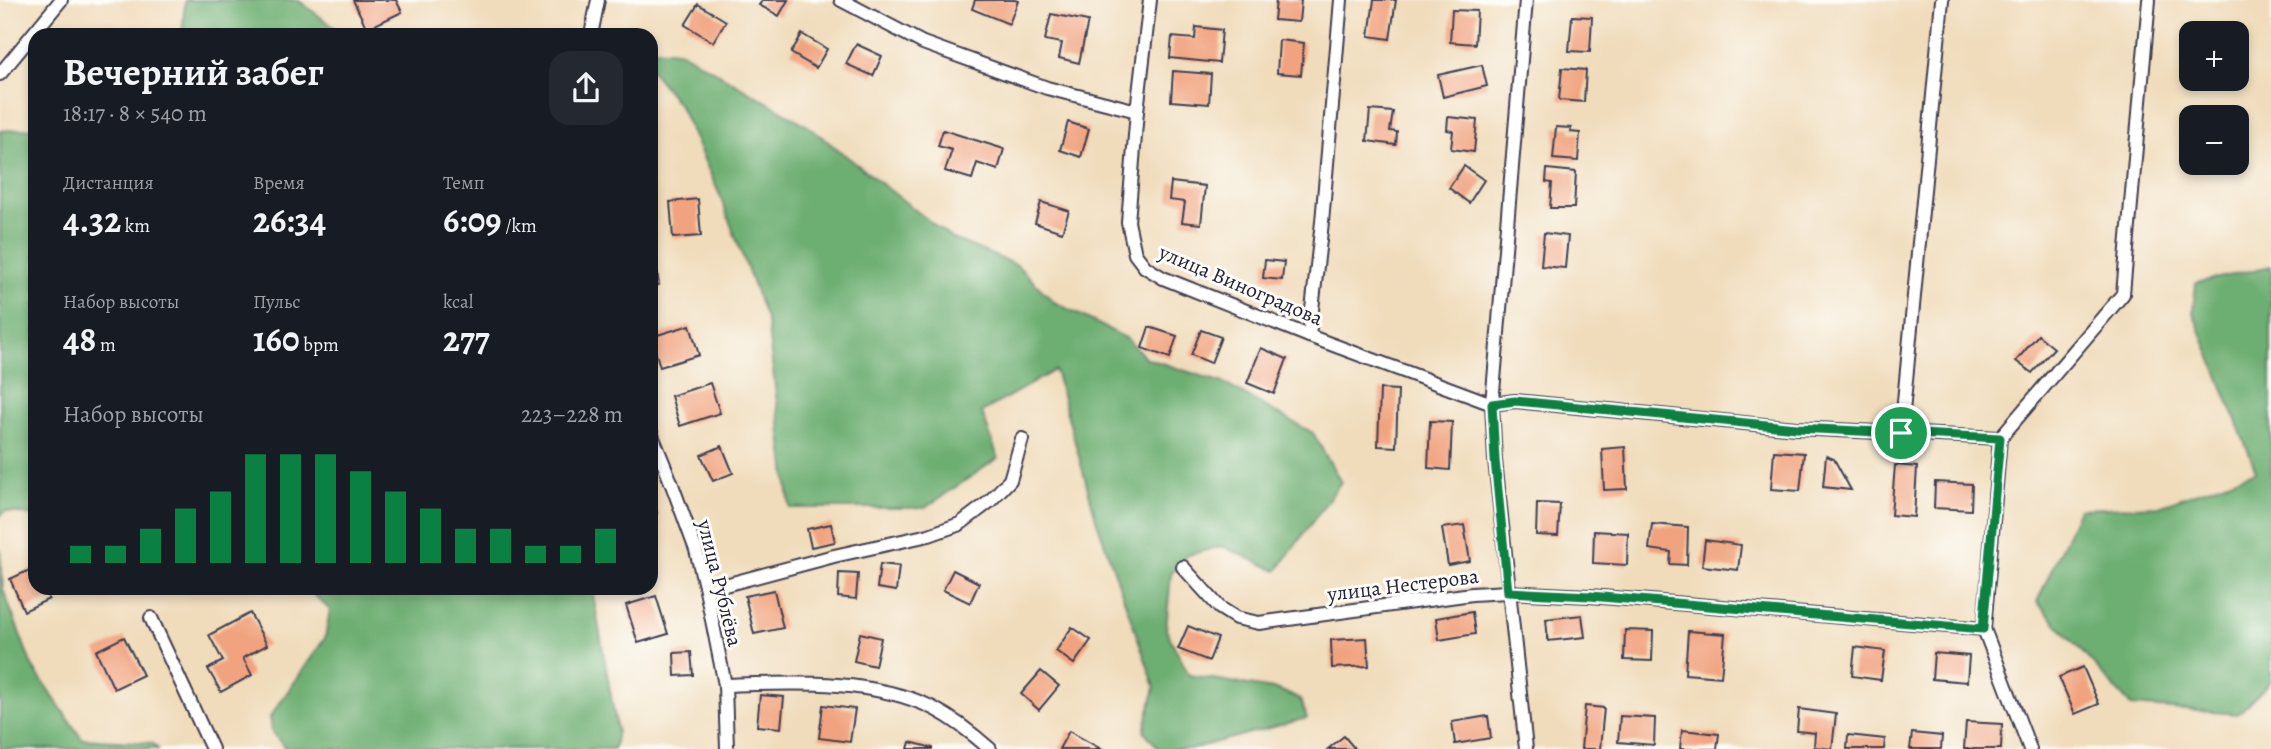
<!DOCTYPE html>
<html lang="ru">
<meta charset="utf-8">
<style>
body{margin:0;font-family:Alegreya,serif;background:#242831;color:#f1f3f6;height:100vh;display:flex;flex-direction:column;font-size:26px;white-space:nowrap}
*{box-sizing:border-box;margin:0}
p{font-size:23px;color:#9ea1a6}
.icon{flex:none;width:38px;height:38px;fill:none;stroke:currentColor;stroke-width:2;stroke-linecap:round;stroke-linejoin:round}
.map{position:relative;flex:1;overflow:hidden}
.sheet{position:absolute;left:28px;top:28px;width:630px;height:567px;display:flex;flex-direction:column;background:#171b24;border-radius:21px;box-shadow:0 4px 10px #0003}
.sheet>*{flex:none}
.controls{position:absolute;left:2179px;top:21px;display:grid;gap:14px}
.controls a{display:grid;place-items:center;width:70px;height:70px;border-radius:14px;background:#171b24;box-shadow:0 4px 10px #0003;font-size:35px}
.pin{position:absolute;display:grid;place-items:center;width:60px;height:60px;color:#fff;margin:-30px;border:4px solid #fff;border-radius:50%;box-shadow:0 2px 7px #0007}
.round{display:grid;place-items:center;flex:none;width:74px;height:74px;border-radius:21px;background:#242831}
.headline{display:flex;align-items:center;justify-content:space-between;height:119px;padding:0 35px}
h1{font-size:38px;font-weight:700;line-height:52px}
.stats{display:grid;grid-template-columns:repeat(3,1fr);gap:10px;height:119px;padding:7px 35px}
.stats div{display:grid;align-content:center}
.stats b{font-size:35px;font-weight:700}
.stats small{font-size:19px;font-weight:400}
.stats p{font-size:19px}
.chart{height:196px;padding:14px 35px}
.chart p{display:flex;justify-content:space-between}
.chart svg{width:100%;height:126px;margin-top:7px;stroke:#0b8043;stroke-width:6}
.map>svg:first-child{display:block}
.forest{fill:#6dae72;stroke:#486856;stroke-width:2}
.building{fill:#f1a37f}
.lines{fill:none;stroke-linecap:round;stroke-linejoin:round}
.minor-casing{stroke:#413e4e;stroke-width:16}
.minor{stroke:#fff;stroke-width:12}
.route-casing{stroke:#fff;stroke-width:14}
.route{stroke:#0b8043;stroke-width:9}
.labels{text-anchor:middle;dominant-baseline:central;stroke-width:6;stroke-linejoin:round;paint-order:stroke}
.street-label{font-size:21px;fill:#22223b;stroke:#fdfcf7}
</style>
<div class="map">
<svg width="2271" height="749" viewBox="0 0 2271 749">
<rect width="100%" height="100%" fill="#fdfcf7"/>
<filter id="ink" filterUnits="userSpaceOnUse"><feTurbulence type="fractalNoise" baseFrequency=".0143" numOctaves="2"/><feDisplacementMap in="SourceGraphic" scale="14" xChannelSelector="R" yChannelSelector="G"/><feConvolveMatrix kernelMatrix="1 2 1 2 8 2 1 2 1" color-interpolation-filters="sRGB"/></filter>
<filter id="wash" filterUnits="userSpaceOnUse"><feTurbulence type="fractalNoise" baseFrequency=".00686" numOctaves="4" result="noise"/><feDisplacementMap in="SourceGraphic" scale="28" xChannelSelector="R" yChannelSelector="G"/><feGaussianBlur stdDeviation="1.57" result="paint"/><feColorMatrix in="noise" values="0 0 0 0 0 0 0 0 0 0 0 0 0 0 0 0 0 1.4 0 .05"/><feComposite in="paint" operator="in"/></filter>
<g filter="url(#wash)">
<rect width="100%" height="100%" fill="#f0dcbb"/>
<g class="forest">
<polygon points="185,0 298,0 344,35 182,35"/>
<polygon points="653,49 680,51 808,126 951,238 1017,265 1054,302 1126,338 1146,358 1223,383 1313,433 1341,482 1277,571 1222,546 1188,555 1171,574 1166,630 1189,675 1279,690 1300,699 1307,718 1191,749 1159,749 1144,731 1155,687 1097,522 1055,370 982,412 998,458 925,508 790,508 767,322 719,193 680,106 651,70 651,55"/>
<polygon points="35,128 35,516 5,511 0,516 0,131"/>
<polygon points="2271,266 2271,681 2238,714 2131,706 2037,602 2079,509 2159,506 2256,471 2193,312 2196,283"/>
<polygon points="0,549 3,589 32,666 82,739 152,743 158,749 0,749"/>
<polygon points="307,588 592,588 617,730 614,749 286,749 271,731 270,717 325,638 330,610"/>
</g>
<g id="blocks">
<g class="building">
<polygon points="353,0 396,0 402,12 367,29"/>
<polygon points="763,0 788,0 779,16 759,5"/>
<polygon points="975,0 1015,0 1018,1 1009,24 972,9"/>
<polygon points="1276,0 1301,0 1299,22 1274,20"/>
<polygon points="1374,0 1396,0 1390,39 1369,36"/>
<polygon points="698,4 726,21 713,42 685,25"/>
<polygon points="1452,10 1477,11 1475,44 1450,42"/>
<polygon points="1051,14 1088,21 1079,63 1059,58 1062,43 1045,40"/>
<polygon points="1572,16 1592,17 1590,52 1569,51"/>
<polygon points="1196,27 1222,30 1219,63 1170,58 1172,37 1195,39"/>
<polygon points="802,34 827,49 816,68 791,53"/>
<polygon points="1279,40 1304,43 1301,75 1277,73"/>
<polygon points="856,44 882,56 873,76 846,64"/>
<polygon points="1482,65 1487,86 1443,97 1438,75"/>
<polygon points="1562,68 1586,70 1584,102 1559,100"/>
<polygon points="1173,71 1211,74 1209,104 1171,101"/>
<polygon points="1370,110 1393,112 1390,131 1397,132 1396,145 1367,141"/>
<polygon points="1448,117 1477,120 1474,152 1451,149 1453,131 1447,130"/>
<polygon points="1068,122 1089,129 1081,157 1060,150"/>
<polygon points="1556,127 1571,128 1570,132 1580,133 1578,161 1553,159"/>
<polygon points="943,130 1004,149 998,170 977,163 972,179 945,171 952,150 938,146"/>
<polygon points="1464,166 1484,180 1469,203 1449,188"/>
<polygon points="1547,169 1576,172 1574,208 1550,208 1552,183 1546,182"/>
<polygon points="1171,182 1205,186 1201,224 1182,222 1185,202 1169,200"/>
<polygon points="698,199 701,236 673,238 670,202"/>
<polygon points="1041,202 1069,211 1062,232 1035,223"/>
<polygon points="1544,233 1568,236 1565,268 1541,266"/>
<polygon points="1265,260 1284,262 1282,280 1263,278"/>
<polygon points="656,264 659,285 651,286 651,265"/>
<polygon points="690,325 699,355 660,367 651,337"/>
<polygon points="1149,327 1177,336 1170,358 1142,348"/>
<polygon points="1201,330 1221,337 1211,363 1191,355"/>
<polygon points="2038,335 2054,348 2032,373 2016,361"/>
<polygon points="1261,348 1287,359 1274,394 1247,383"/>
<polygon points="710,383 720,413 680,426 671,396"/>
<polygon points="1380,389 1398,390 1396,447 1378,446"/>
<polygon points="1430,421 1452,422 1450,470 1428,468"/>
<polygon points="722,446 733,473 713,481 701,455"/>
<polygon points="1625,447 1627,489 1604,490 1602,449"/>
<polygon points="1774,451 1804,453 1800,491 1771,489"/>
<polygon points="1826,456 1834,459 1851,490 1823,487"/>
<polygon points="1895,465 1917,467 1914,517 1891,515"/>
<polygon points="1935,482 1972,484 1971,510 1934,508"/>
<polygon points="651,496 657,513 651,515"/>
<polygon points="1537,503 1560,504 1558,536 1536,535"/>
<polygon points="831,524 835,542 811,547 807,529"/>
<polygon points="1652,524 1688,527 1687,565 1670,564 1671,552 1649,549"/>
<polygon points="1464,525 1470,561 1448,565 1442,528"/>
<polygon points="1594,531 1628,533 1627,565 1593,563"/>
<polygon points="1705,540 1741,545 1738,570 1702,566"/>
<polygon points="880,564 899,566 896,591 877,588"/>
<polygon points="34,568 35,588 44,588 49,599 24,611 10,579"/>
<polygon points="953,570 979,583 970,603 943,590"/>
<polygon points="839,573 858,574 856,599 838,597"/>
<polygon points="774,590 783,628 754,634 745,596"/>
<polygon points="656,596 668,634 638,643 626,605"/>
<polygon points="1472,612 1475,634 1439,640 1436,618"/>
<polygon points="250,613 267,645 243,658 252,675 221,692 208,669 223,661 209,635"/>
<polygon points="1582,615 1585,637 1548,641 1546,619"/>
<polygon points="1188,626 1218,638 1209,661 1178,649"/>
<polygon points="1072,627 1091,640 1074,664 1056,651"/>
<polygon points="1625,630 1653,631 1652,661 1624,660"/>
<polygon points="1688,631 1725,634 1721,677 1685,674"/>
<polygon points="860,633 881,638 875,666 854,661"/>
<polygon points="124,637 143,675 114,689 96,651"/>
<polygon points="1367,638 1369,666 1332,668 1331,640"/>
<polygon points="1855,647 1885,651 1881,680 1852,676"/>
<polygon points="691,652 693,675 675,676 674,653"/>
<polygon points="1934,653 1969,656 1967,682 1932,679"/>
<polygon points="2083,667 2099,704 2075,714 2059,677"/>
<polygon points="1041,671 1059,686 1039,710 1021,694"/>
<polygon points="760,695 784,697 781,728 757,726"/>
<polygon points="823,705 855,709 850,742 819,738"/>
<polygon points="1585,706 1604,708 1600,749 1581,749"/>
<polygon points="1799,709 1836,714 1832,749 1814,747 1815,733 1797,731"/>
<polygon points="1488,716 1491,738 1455,744 1452,722"/>
<polygon points="1620,716 1655,718 1654,745 1618,742"/>
<polygon points="1966,722 2002,724 2001,749 1964,749"/>
<polygon points="1682,730 1719,734 1717,749 1680,749"/>
<polygon points="1069,731 1101,749 1059,749"/>
<polygon points="1912,733 1942,736 1941,749 1910,749"/>
<polygon points="1848,735 1885,739 1884,749 1847,749"/>
<polygon points="1344,736 1355,749 1328,749"/>
<polygon points="910,742 933,748 933,749 908,749"/>
</g>
</g>
</g>
<g filter="url(#ink)">
<use href="#blocks" fill-opacity="0" stroke="#413e4e" stroke-width="2"/>
<g class="lines">
<g class="minor-casing">
<g id="minor">
<polyline points="841,0 923,43 1047,88 1137,111"/>
<polyline points="1150,0 1137,111 1128,222 1135,254 1145,267 1163,278 1309,336 1492,404 1515,401 1796,428 2000,438"/>
<polyline points="1526,0 1492,404 1495,460 1526,749"/>
<polyline points="591,35 598,0"/>
<polyline points="0,74 61,0"/>
<polyline points="1309,336 1322,222 1341,0"/>
<polyline points="651,433 671,482 696,550 706,590 725,685 727,749"/>
<polyline points="1901,433 1942,0"/>
<polyline points="2000,438 2123,294 2149,0"/>
<polyline points="2000,438 1984,629 2030,749"/>
<polyline points="1183,567 1220,608 1236,618 1259,623 1472,594 1508,592 1590,596 1984,629"/>
<polyline points="706,590 834,556 929,535 960,524 989,502 1010,480 1022,439"/>
<polyline points="151,618 212,749"/>
<path d="M725,685C790,683 872,678 933,708C954,719 972,733 990,749"/>
</g>
</g>
<use href="#minor" class="minor"/>
</g>
</g>
<g class="lines" filter="url(#ink)">
<g class="route-casing">
<polygon id="route" points="1515,401 1797,428 2000,438 1983,629 1590,596 1508,592 1495,460 1492,404"/>
</g>
<use href="#route" class="route"/>
</g>
<g class="labels">
<g class="street-label">
<text transform="translate(1241 285) rotate(23)">улица Виноградова</text>
<text transform="translate(720 583) rotate(76)">улица Рублёва</text>
<text transform="translate(1403 585) rotate(-7)">улица Нестерова</text>
</g>
</g>
</svg>
<div class="controls">
<a>+</a>
<a>−</a>
</div>
<div class="pin" style="left:1901px;top:433px;background:#1e9e55"><svg class="icon" aria-label="arrive" viewBox="0 0 24 24"><path d="M6 21V4h12l-3 4 3 4H6"/></svg></div>
<section class="sheet">
<div class="headline"><div><h1>Вечерний забег</h1><p>18:17 · 8 × 540 m</p></div><a class="round"><svg class="icon" aria-label="share" viewBox="0 0 24 24"><path d="M12 15V3M7 8l5-5 5 5M5 13v7h14v-7"/></svg></a></div>
<div class="stats">
<div><p>Дистанция</p><b>4.32<small> km</small></b></div>
<div><p>Время</p><b>26:34</b></div>
<div><p>Темп</p><b>6:09<small> /km</small></b></div>
</div>
<div class="stats">
<div><p>Набор высоты</p><b>48<small> m</small></b></div>
<div><p>Пульс</p><b>160<small> bpm</small></b></div>
<div><p>kcal</p><b>277</b></div>
</div>
<div class="chart"><p><span>Набор высоты</span>223–228 m</p>
<svg viewBox="0 0 160 44" preserveAspectRatio="none"><path d="M5 44V38M15 44V38M25 44V32M35 44V25M45 44V19M55 44V6M65 44V6M75 44V6M85 44V12M95 44V19M105 44V25M115 44V32M125 44V32M135 44V38M145 44V38M155 44V32"/></svg>
</div>
</section>
</div>
